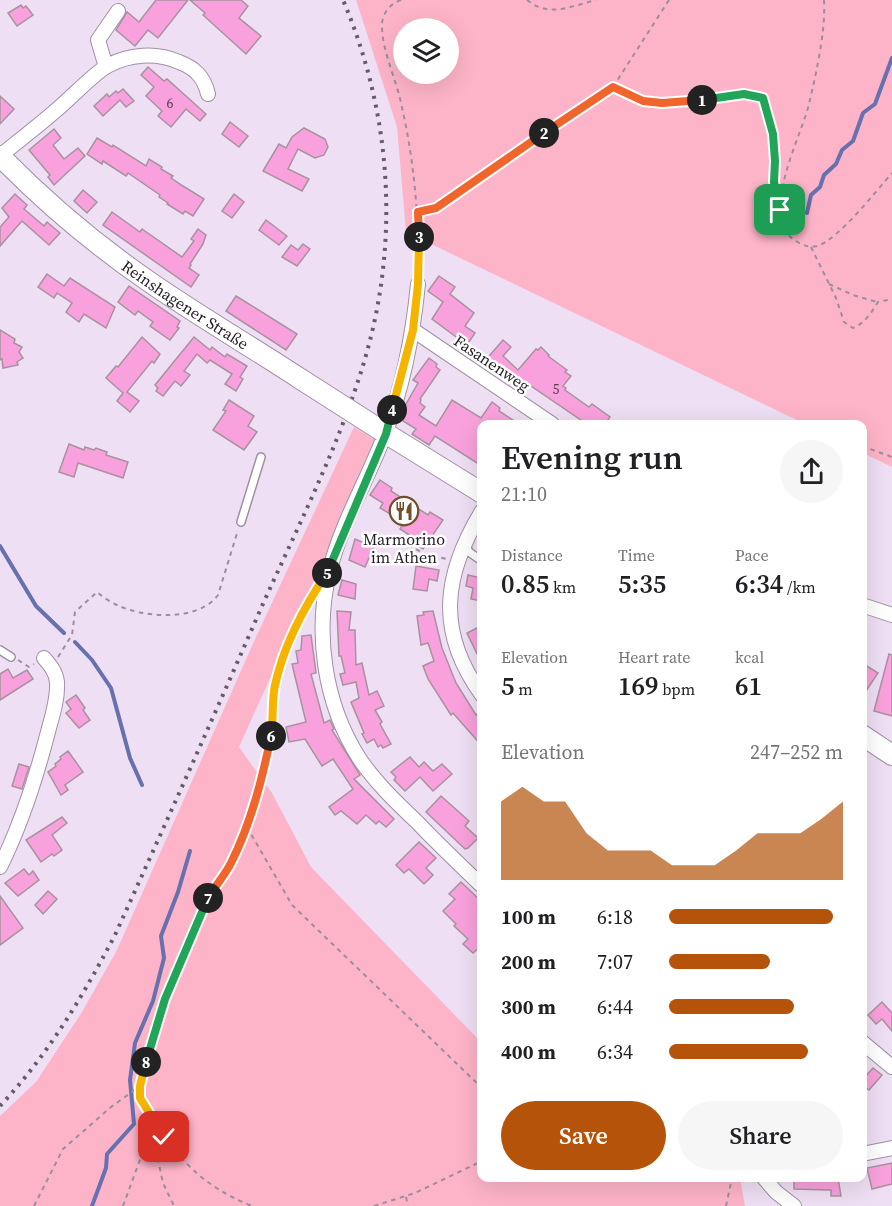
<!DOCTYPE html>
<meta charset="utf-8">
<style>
body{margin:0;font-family:"Source Serif 4",serif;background:#f6f6f6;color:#202124;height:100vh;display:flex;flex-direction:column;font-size:22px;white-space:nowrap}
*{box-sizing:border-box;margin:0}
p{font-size:20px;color:#757577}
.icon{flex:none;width:33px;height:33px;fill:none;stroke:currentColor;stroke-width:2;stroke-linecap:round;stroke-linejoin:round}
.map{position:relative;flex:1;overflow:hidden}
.drawer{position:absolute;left:477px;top:420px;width:390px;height:762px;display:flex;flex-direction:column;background:#fff;border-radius:12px;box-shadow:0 6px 24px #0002}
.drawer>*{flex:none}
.controls{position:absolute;left:393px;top:18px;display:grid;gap:12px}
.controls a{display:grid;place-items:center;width:66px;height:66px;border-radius:50%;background:#fff;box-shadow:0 6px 24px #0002;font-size:30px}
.pin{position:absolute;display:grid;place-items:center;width:51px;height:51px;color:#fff;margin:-26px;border-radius:12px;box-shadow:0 3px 9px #0006}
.km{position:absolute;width:30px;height:30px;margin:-15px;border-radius:50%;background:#222;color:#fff;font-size:16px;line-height:30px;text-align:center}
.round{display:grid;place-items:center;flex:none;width:63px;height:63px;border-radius:32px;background:#f6f6f6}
.summary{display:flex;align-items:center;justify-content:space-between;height:102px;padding:0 24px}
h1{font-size:33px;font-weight:600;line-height:45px}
.stats{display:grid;grid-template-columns:repeat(3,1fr);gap:9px;height:102px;padding:6px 24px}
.stats div{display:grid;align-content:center}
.stats b{font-size:26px;font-weight:600}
.stats small{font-size:16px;font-weight:400}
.stats p{font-size:16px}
.chart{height:168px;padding:12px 24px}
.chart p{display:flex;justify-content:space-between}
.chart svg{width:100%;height:108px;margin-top:6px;fill:#b45309;opacity:.7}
.cta{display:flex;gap:12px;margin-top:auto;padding:12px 24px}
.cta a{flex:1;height:69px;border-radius:36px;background:#b45309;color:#fff;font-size:24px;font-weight:600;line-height:69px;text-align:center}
.cta a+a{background:#f6f6f6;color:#202124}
ul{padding:0 24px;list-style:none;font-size:20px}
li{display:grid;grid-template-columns:96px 72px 1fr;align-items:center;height:45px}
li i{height:15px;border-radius:8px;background:#b45309}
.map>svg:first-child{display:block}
.green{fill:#feb4c8;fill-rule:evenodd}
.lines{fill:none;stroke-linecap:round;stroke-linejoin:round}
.stream{stroke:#6671ae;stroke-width:4}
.building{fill:#f9a1dc;stroke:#a892a0;stroke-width:1.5}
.lane-casing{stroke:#9f90a4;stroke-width:10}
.street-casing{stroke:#9f90a4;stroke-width:16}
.secondary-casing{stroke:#9f90a4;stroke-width:22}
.path{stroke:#9a8f9e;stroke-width:2;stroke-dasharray:4.5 4.5;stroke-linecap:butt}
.lane{stroke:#fff;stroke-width:7}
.street{stroke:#fff;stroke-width:14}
.secondary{stroke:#fff;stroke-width:20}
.rail{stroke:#645c67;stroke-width:4;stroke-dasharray:3 6;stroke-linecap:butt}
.secondary-bridge-casing{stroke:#9f90a4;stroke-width:22;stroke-linecap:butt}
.secondary-bridge{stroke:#fff;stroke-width:20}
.split-1-casing{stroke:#fff;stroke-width:12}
.split-2-casing{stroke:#fff;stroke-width:12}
.split-3-casing{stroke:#fff;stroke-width:12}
.split-4-casing{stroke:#fff;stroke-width:12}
.split-5-casing{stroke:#fff;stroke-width:12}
.split-6-casing{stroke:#fff;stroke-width:12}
.split-7-casing{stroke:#fff;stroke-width:12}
.split-8-casing{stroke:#fff;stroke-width:12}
.split-9-casing{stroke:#fff;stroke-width:12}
.split-1{stroke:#22a559;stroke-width:8}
.split-2{stroke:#f0652b;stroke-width:8}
.split-3{stroke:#f0652b;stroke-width:8}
.split-4{stroke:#f5b400;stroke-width:8}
.split-5{stroke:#22a559;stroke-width:8}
.split-6{stroke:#f5b400;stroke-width:8}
.split-7{stroke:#f0652b;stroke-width:8}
.split-8{stroke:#22a559;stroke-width:8}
.split-9{stroke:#f5b400;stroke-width:8}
.labels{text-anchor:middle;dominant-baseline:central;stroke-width:5;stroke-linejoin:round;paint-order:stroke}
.number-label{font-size:14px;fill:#583f53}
.street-label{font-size:16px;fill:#231e25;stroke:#fff}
.poi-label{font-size:16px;fill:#231e25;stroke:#fff}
</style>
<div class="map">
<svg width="892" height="1206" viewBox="0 0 892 1206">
<rect width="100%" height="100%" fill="#efdff4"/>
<g class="green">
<path d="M356,0H892V467L863,453L862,424H805L406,232L397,127ZM448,28V74H404V28Z"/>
<polygon points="354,427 377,441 239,747 272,793 311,867 481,1042 482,1178 740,1178 745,1206 0,1206 0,1116 36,1082 82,1012 117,950 256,637"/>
</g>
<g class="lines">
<g class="stream">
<polyline points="807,213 811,195 820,187 824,175 836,164 842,150 853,141 863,113 875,104 892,58"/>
<polyline points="0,546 36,606 64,633"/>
<polyline points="75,642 92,660 111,688 130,758 142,785"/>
<polyline points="92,1206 106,1168 107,1154 134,1124 130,1080 135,1043 153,1001 164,958 161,936 178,892 190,851"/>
</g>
</g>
<g class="building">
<polygon points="156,0 188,0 158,38 148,30 135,46 116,30 127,12 139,22"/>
<polygon points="190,0 241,0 248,6 239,18 261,36 246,54 203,15 205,13"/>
<polygon points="21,5 23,8 26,6 33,15 17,26 8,13"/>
<polygon points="148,67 164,81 167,79 206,114 200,121 186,109 171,127 158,116 162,111 146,96 154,87 141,75"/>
<polygon points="123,89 134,101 126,107 120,100 103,116 94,106 107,94 109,97 116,91 118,93"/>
<polygon points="0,96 14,109 0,124"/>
<polygon points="230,122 248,136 239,147 222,134"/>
<polygon points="304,128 325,139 328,147 324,155 315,158 298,149 288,169 309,179 302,191 263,171 279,144 286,148 292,137"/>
<polygon points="54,129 61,138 53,145 64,159 78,148 85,156 54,185 48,177 50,175 29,150"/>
<polygon points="97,138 112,147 113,145 146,166 149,159 162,167 161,169 173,176 171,178 183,186 204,199 193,216 185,211 183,214 167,204 168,203 159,197 160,195 128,173 126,176 103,161 102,164 87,154"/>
<polygon points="83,190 97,202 87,213 74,201"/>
<polygon points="15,194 27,205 24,209 44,226 47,222 60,233 49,245 22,221 0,246 0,227 9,217 2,208"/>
<polygon points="234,194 244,202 232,218 222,211"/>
<polygon points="112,212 140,232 142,229 182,257 194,241 191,239 198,229 206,235 203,244 190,264 191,265 189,268 199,275 191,287 103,225"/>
<polygon points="266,220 287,236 279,245 259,230"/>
<polygon points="303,244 310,249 297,266 282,257 291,245 298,250"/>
<polygon points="47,274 64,286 70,278 115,307 106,328 84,314 79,322 66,312 72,303 57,293 54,298 38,287"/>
<polygon points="439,276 455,287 450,294 474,313 465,326 475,333 467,345 432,319 443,302 428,291"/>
<polygon points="129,286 180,321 177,327 179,328 170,340 150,326 153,322 138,311 135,315 118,302"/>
<polygon points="236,296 297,334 286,350 226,311"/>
<polygon points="0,330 15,339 14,343 22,347 19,352 23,358 17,362 18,365 3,368 2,359 0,360"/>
<polygon points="142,337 160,354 154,363 152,361 127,392 139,401 130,412 117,401 123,393 106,378 116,366 118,367"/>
<polygon points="194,337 210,350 212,347 225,357 227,354 247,366 240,377 243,379 236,391 225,384 232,374 210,360 207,363 197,354 184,371 190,375 181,386 175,381 163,396 156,391 158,388 155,385"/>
<polygon points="503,340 511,347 503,356 518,370 536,349 538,350 541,347 549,355 548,356 567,370 565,372 571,376 563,386 566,388 565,390 589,407 592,404 610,417 605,424 589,424 581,420 525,382 521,386 498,364 492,371 483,363"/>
<polygon points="429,358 437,364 436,367 440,370 420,399 421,400 420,403 425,407 419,415 436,426 452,400 481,418 492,402 500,408 499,411 519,424 482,424 482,456 477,463 435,436 429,445 412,434 416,429 403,421 404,418 401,416 402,411 418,383 413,380"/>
<polygon points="229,400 254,416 248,426 257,432 244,450 213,430 226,411 223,410"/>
<polygon points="69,444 84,450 85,447 94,450 96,448 107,452 106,455 128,462 123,478 78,463 74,477 59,472"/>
<polygon points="380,480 392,488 391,491 428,515 430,512 443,520 423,549 411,542 414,538 400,529 404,522 380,508 383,503 370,495"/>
<polygon points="366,538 376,542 365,567 349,560 355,539 364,543"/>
<polygon points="416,566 439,570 437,581 429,579 427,591 413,589"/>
<polygon points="468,575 481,578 479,589 482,589 482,601 471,599 473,588 466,586"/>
<polygon points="342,580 356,584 355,599 338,595"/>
<polygon points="337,611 351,612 349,630 355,630 356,665 362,663 369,695 377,691 384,706 375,710 382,722 380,724 391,744 383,748 381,745 378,747 374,739 367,743 362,734 364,733 351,702 359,698 356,682 343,685 340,674 345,673 341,656 339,656"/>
<polygon points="433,611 442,648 456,683 476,715 482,709 482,746 453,713 451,715 428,679 423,666 434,661 428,643 421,645 417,616 424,615 423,612"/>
<polygon points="477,628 482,638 482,664 467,633"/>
<polygon points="311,635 316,673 311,674 324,723 330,720 334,729 332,730 360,775 354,779 394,819 386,827 379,821 376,824 366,815 357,824 341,811 335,815 329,807 353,789 333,759 322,766 305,739 289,742 286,727 306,722 292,664 298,663 296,651 301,650 302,636"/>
<polygon points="889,654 892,655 892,716 874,711"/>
<polygon points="862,663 878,673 862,697"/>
<polygon points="8,669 13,678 27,670 33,679 0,700 0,674"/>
<polygon points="76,695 85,708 83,710 90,720 79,728 66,713 71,709 66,702"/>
<polygon points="68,751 83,772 65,785 68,790 61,795 48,772 56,766 55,764 61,759 60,757"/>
<polygon points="410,757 419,767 424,762 433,771 442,764 452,774 433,791 420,777 405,791 394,780 396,777 391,772"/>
<polygon points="19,764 29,767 22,789 12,786"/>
<polygon points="441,796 469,821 465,826 478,838 468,848 465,849 426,812"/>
<polygon points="62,817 67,823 52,835 62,850 54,856 52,854 41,862 26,840"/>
<polygon points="419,842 436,858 426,868 433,875 424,884 409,869 404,873 396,865"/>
<polygon points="24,869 29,875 33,871 39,880 18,896 5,883"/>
<polygon points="461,882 482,902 482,945 473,953 463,944 468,939 454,926 456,924 443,911 455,899 449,894"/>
<polygon points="48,891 57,899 43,914 35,905"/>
<polygon points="0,896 23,928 0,945"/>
<polygon points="882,1002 892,1013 892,1031 882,1019 876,1024 868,1015"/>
<polygon points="873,1068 882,1075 869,1090 862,1085 862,1080"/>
<polygon points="892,1163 892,1184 872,1189 867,1168"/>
<polygon points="794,1178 838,1178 841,1196 831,1196 831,1190 794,1189"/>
</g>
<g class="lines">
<g class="lane-casing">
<g id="lane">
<polyline points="241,522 261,457"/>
<polyline points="465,543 469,552 482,561"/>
<polyline points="0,650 11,657"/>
</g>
</g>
<g class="street-casing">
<g id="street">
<polyline points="106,67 98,40 118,11"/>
<path d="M0,156C18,141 37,127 54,112C69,100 92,75 107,66C129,54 156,52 179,62C195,68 204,77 208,94"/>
<path d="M418,284C413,335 403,386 385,434C368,479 342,522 330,569C314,632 324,703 359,758C375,782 396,802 417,822C438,844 460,865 482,886"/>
<polyline points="413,330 552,424"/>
<path d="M482,511C443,575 436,632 482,695"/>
<polyline points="862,605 892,615"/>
<path d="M0,867C22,823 37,775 49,728C53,714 58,697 57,682C56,672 50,665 44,658"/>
<polyline points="862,1042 892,1067"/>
<polyline points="862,1154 892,1148"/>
<polyline points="764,1178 776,1192 794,1206"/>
</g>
</g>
<g class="secondary-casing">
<g id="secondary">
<path id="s1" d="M0,156C46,203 97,246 151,283C199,316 250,346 299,378"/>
<polyline points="382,431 482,493"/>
<polyline points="862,735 892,755"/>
</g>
</g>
<g class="path">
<path d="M401,0C389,4 381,15 382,28C383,53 396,79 401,103C414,159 419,215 418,272"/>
<path d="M527,0C549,18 571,6 596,0"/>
<path d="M824,0C826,30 816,74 809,104C802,135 757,218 796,241C802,245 809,248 817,246C838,240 877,190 892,173"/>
<polyline points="613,87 669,0"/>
<polyline points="418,212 436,208 613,87 643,101 662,103 695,102 744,94 763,98 773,134 775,161 774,182 780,210"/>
<path d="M811,247L836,298L844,322L853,328C865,323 871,313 878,302L892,299"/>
<polyline points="829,284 853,295 877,302"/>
<polyline points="862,446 892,457"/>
<polyline points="408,545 427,555 447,559"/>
<path d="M58,657L72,635L75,612L97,592C103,597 110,602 117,605C144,618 198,622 218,595L238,530"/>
<polyline points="18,660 29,667 34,664"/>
<polyline points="247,827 292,905 482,1088"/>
<path d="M149,1114C177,1158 202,1186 252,1206"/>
<polyline points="150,1123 163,1183 174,1206"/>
<polyline points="406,1197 408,1206"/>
<polyline points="34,1206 63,1149 111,1107 140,1086"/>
<polyline points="123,1206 144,1149 148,1133 148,1112 140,1098 140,1086 155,1028 180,960 205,904 230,866 247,827 262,779 272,726 275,682 290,642 312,596"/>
<polyline points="374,1206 415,1193 482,1161"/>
<polyline points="726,1206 732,1178"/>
</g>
<use href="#lane" class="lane"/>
<use href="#street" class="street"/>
<use href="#secondary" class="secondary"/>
<path class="rail" d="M0,1106C48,1055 83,996 115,935C165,825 214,716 262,606C298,526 339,446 364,362C400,242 392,115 343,0"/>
<g class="secondary-bridge-casing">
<polyline id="secondary-bridge" points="299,378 382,431"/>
</g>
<use href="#secondary-bridge" class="secondary-bridge"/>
</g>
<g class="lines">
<g class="split-1-casing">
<polyline id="split-1" points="702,100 744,94 763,98 773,134 775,161 774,182 780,210"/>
</g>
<g class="split-2-casing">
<polyline id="split-2" points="544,133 613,87 643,101 662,103 702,100"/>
</g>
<g class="split-3-casing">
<polyline id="split-3" points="419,237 418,212 436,208 544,133"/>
</g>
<g class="split-4-casing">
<polyline id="split-4" points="392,410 413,330 418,284 419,237"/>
</g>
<g class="split-5-casing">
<polyline id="split-5" points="327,573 386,434 392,410"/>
</g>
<g class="split-6-casing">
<path id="split-6" d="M271,736C274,718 271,698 276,681C285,643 306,604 327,573"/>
</g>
<g class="split-7-casing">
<path id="split-7" d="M208,898C215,886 225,875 231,863C251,823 262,780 271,736"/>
</g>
<g class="split-8-casing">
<polyline id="split-8" points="146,1062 165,999 208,898"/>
</g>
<g class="split-9-casing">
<polyline id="split-9" points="146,1062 140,1086 140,1098 164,1137"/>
</g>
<use href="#split-1" class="split-1"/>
<use href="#split-2" class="split-2"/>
<use href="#split-3" class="split-3"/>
<use href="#split-4" class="split-4"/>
<use href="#split-5" class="split-5"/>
<use href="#split-6" class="split-6"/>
<use href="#split-7" class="split-7"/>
<use href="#split-8" class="split-8"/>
<use href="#split-9" class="split-9"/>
</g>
<defs>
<g id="restaurant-ring" transform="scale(1.5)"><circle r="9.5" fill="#fff" stroke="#714f27" stroke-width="1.5"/><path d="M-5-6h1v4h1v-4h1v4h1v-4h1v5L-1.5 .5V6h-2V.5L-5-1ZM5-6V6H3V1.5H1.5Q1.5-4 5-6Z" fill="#714f27"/></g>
</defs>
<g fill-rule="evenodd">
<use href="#restaurant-ring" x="404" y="511"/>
</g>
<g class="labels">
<g class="number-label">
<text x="170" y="103">6</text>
<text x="556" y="389">5</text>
</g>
<g class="street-label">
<text stroke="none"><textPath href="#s1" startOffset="238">Reinshagener Straße</textPath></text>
<text transform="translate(492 363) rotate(34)">Fasanenweg</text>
</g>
<g class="poi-label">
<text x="404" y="539">Marmorino<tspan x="404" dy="18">im Athen</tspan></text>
</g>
</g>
</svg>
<div class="controls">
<a><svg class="icon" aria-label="layers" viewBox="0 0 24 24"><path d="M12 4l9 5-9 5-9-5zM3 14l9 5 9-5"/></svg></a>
</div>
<div class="pin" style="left:780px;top:210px;background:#1e9e55"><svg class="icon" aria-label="arrive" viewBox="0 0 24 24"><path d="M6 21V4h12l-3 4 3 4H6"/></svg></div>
<div class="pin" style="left:164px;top:1137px;background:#d93025"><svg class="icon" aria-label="check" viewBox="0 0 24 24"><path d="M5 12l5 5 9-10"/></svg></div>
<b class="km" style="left:702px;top:100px">1</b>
<b class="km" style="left:544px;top:133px">2</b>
<b class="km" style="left:419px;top:237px">3</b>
<b class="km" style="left:392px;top:410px">4</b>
<b class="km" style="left:327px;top:573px">5</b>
<b class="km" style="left:271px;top:736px">6</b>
<b class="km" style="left:208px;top:898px">7</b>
<b class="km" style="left:146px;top:1062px">8</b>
<section class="drawer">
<div class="summary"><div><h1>Evening run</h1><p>21:10</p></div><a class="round"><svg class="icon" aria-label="share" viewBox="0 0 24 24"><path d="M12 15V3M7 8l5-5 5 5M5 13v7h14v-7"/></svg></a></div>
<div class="stats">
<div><p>Distance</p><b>0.85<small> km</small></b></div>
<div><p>Time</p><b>5:35</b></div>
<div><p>Pace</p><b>6:34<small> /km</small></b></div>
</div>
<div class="stats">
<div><p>Elevation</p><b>5<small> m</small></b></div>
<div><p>Heart rate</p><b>169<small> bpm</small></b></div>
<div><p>kcal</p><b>61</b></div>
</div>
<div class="chart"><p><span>Elevation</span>247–252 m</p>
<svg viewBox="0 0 160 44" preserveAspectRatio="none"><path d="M0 44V12L10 6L20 12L30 12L40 25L50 32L60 32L70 32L80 38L90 38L100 38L110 32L120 25L130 25L140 25L150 19L160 12V44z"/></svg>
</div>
<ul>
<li><b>100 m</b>6:18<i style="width:94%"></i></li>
<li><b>200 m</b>7:07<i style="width:58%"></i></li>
<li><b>300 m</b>6:44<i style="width:72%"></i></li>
<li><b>400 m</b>6:34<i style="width:80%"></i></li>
</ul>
<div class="cta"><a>Save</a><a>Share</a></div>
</section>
</div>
